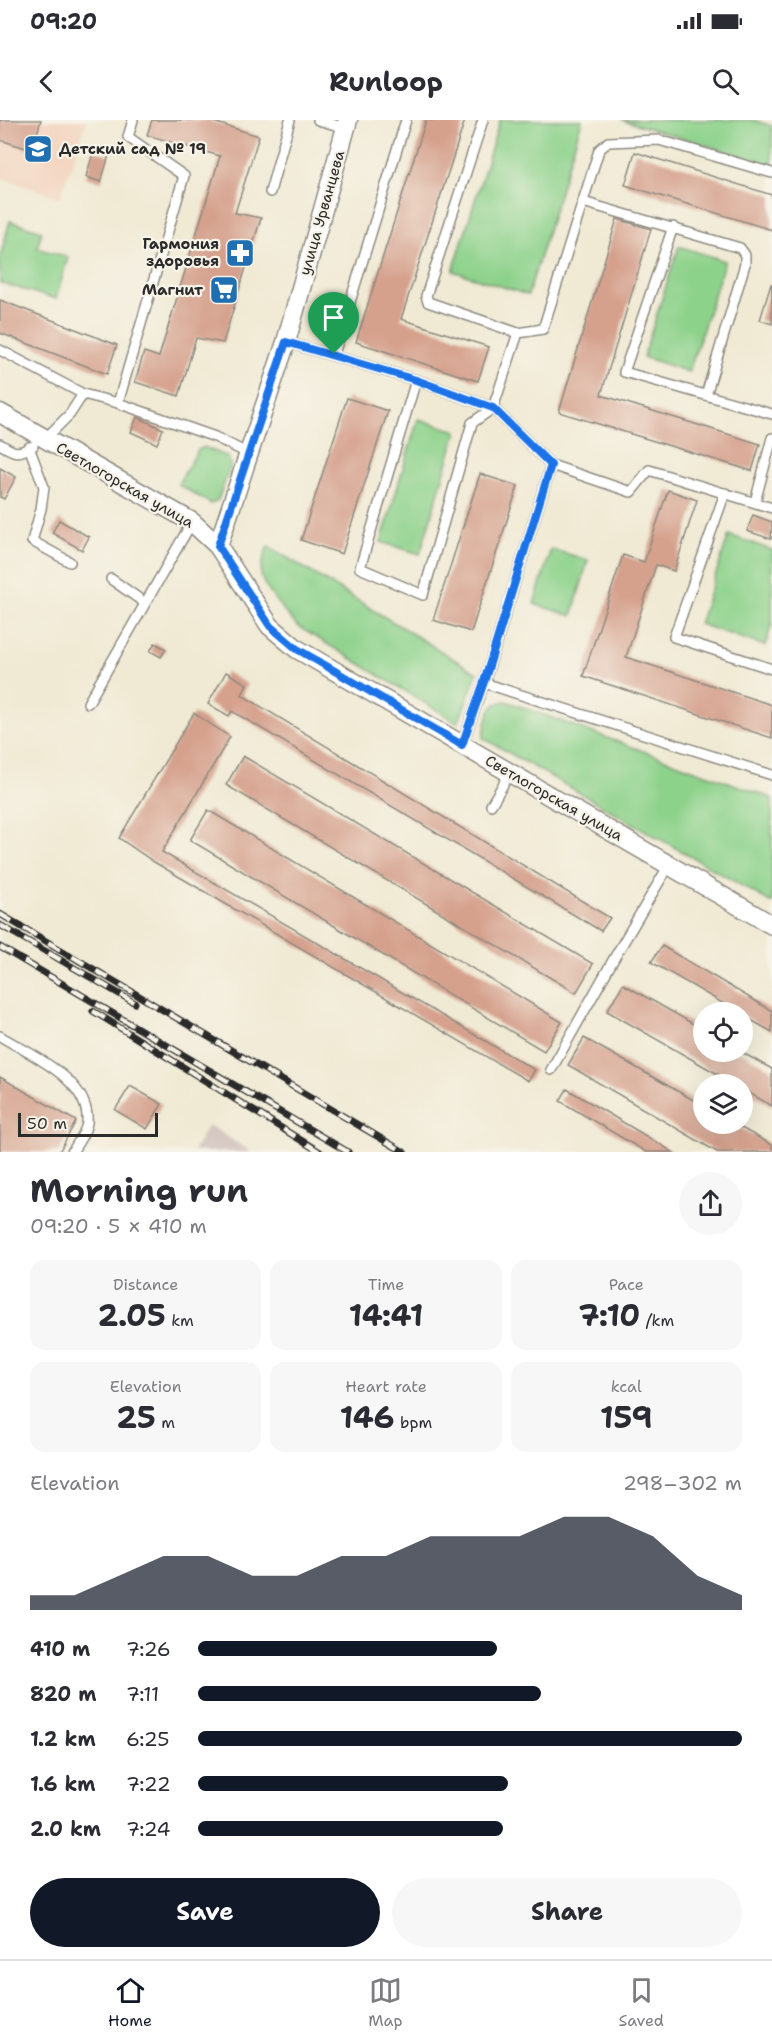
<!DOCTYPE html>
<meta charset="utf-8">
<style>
body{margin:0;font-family:"Shantell Sans",sans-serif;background:#f7f7f7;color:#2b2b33;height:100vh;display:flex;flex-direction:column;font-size:22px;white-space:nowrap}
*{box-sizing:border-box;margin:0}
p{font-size:20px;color:#7c7c81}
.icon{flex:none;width:33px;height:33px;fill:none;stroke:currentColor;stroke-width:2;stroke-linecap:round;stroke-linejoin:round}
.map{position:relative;height:1032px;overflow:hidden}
.panel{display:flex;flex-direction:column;background:#fff;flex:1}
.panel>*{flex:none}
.buttons{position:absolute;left:693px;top:882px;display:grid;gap:12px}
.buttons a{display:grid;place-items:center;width:60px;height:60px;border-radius:50%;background:#fff;box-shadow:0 6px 24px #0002;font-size:30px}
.scale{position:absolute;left:18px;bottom:15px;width:140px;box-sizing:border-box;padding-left:6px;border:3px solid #2b2b2b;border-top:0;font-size:16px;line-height:21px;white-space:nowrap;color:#2b2b2b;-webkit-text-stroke:4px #f7f3e8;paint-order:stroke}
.pin{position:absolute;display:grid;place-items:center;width:51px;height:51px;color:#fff;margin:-62px -26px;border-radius:50% 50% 50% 0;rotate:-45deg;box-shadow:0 0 6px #0007}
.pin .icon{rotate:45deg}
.round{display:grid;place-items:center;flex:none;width:63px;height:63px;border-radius:32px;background:#f7f7f7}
.head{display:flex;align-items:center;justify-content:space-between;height:102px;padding:0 30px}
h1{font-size:33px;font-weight:700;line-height:45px}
.metrics{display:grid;grid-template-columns:repeat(3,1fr);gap:9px;height:102px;padding:6px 30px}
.metrics div{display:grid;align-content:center;border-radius:15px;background:#f7f7f7;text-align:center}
.metrics b{font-size:30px;font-weight:700}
.metrics small{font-size:16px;font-weight:400}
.metrics p{font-size:16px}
.chart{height:168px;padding:12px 30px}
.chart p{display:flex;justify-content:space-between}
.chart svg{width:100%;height:108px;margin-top:6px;fill:#111827;opacity:.7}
.primary-button{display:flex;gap:12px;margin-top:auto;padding:12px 30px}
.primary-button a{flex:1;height:69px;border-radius:36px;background:#111827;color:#fff;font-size:24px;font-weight:700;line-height:69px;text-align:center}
.primary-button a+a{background:#f7f7f7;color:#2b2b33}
ul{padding:0 30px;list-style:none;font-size:20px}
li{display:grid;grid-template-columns:96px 72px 1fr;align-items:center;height:45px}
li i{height:15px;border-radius:8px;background:#111827}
.status{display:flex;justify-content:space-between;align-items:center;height:42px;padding:0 30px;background:#fff;direction:ltr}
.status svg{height:16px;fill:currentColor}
header{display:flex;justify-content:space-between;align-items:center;height:78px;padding:0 30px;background:#fff;font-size:27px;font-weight:700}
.menu{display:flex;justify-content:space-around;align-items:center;height:84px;border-top:2px solid #e1e1e2;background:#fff;font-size:16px;color:#7c7c81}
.menu a{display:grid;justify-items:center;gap:3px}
.menu .active{color:#111827}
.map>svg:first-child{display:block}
.built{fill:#f3d4bf}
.industrial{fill:#cfc0bb}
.green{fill:#8dd28b;stroke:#5c7e5b;stroke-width:1.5}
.building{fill:#d5a18d}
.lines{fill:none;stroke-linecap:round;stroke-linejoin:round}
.lane-casing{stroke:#8e8a80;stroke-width:12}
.street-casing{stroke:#8e8a80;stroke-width:21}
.lane{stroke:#fff;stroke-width:9}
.street{stroke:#fff;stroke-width:18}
.rail-casing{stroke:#2b2b2b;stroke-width:7}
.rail{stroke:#f7f3e8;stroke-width:4.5;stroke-dasharray:14;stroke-linecap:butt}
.route-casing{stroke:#fff;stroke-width:12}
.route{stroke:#1a73e8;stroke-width:8}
.labels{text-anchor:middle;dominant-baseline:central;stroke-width:4.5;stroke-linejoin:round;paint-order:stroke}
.poi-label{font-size:15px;font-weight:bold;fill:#2b2b2b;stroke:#f7f3e8;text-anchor:end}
.street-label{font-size:15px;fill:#2b2b2b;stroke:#f7f3e8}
</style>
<div class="status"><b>09:20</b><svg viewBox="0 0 49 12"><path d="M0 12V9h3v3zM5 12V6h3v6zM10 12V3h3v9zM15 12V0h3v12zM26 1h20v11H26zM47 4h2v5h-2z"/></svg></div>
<header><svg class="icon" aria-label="back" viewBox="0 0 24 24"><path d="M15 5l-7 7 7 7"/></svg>Runloop<svg class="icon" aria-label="search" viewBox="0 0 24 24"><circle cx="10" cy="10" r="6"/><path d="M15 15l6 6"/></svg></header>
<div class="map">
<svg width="772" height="1032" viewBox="0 0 772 1032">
<rect width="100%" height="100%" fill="#f7f3e8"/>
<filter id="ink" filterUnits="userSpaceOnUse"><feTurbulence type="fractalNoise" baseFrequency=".0167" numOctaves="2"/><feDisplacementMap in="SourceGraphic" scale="12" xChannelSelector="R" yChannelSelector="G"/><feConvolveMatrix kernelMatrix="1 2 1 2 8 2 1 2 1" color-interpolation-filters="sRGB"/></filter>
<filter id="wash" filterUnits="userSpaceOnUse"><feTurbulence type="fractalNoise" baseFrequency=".008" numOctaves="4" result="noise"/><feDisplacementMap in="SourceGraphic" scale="24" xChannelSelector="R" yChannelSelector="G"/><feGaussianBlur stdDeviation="1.35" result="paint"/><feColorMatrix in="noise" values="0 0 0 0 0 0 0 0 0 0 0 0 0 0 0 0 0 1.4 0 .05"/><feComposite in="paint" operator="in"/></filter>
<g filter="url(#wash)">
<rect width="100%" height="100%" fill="#f0ead4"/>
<polygon class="built" points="0,0 87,0 60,78 0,57"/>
<polygon class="industrial" points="208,1005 252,1032 193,1032"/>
<g class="green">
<polygon points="500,0 582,0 528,175 453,151"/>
<polygon points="622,0 753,0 772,6 772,45"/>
<polygon points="10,101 42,111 37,128 68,137 56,179 0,163 0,137"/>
<polygon points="679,126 725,141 689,252 643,237"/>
<polygon points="418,299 457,311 420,434 381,422"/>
<polygon points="204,327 228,337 231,345 218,380 211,384 179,365 179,362 198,330"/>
<polygon points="729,415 772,430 772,504 765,526 699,504"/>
<path d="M268,426L477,553L458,603L297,506C286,493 268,474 262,459C259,449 265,435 268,426Z"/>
<polygon points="551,429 588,440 572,496 534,484"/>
<path d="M506,581L772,678V783L483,618C487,602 486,583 506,581Z"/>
</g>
<g id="blocks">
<g class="building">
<polygon points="0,0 41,0 32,30 0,20"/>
<polygon points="152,0 207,0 259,16 235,93 261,98 223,223 196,218 179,276 135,262 144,232 159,237 220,36 147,15"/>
<polygon points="426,0 465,0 401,199 489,227 478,261 356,222"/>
<polygon points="94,30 109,35 101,62 86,57"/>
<polygon points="635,32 772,75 772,110 625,65"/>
<polygon points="617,99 651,109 601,275 760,324 752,351 559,292"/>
<polygon points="771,164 772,164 772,204 760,200"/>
<polygon points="0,180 117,225 107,254 0,213"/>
<polygon points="347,278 388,291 342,434 301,420"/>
<polygon points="137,297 163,309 157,324 131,312"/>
<polygon points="0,348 16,357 4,379 0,377"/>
<polygon points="480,354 518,366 471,512 433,500"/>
<polygon points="668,370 697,380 674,451 656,445 626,537 772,585 772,618 583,556 623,435 644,442"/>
<polygon points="753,395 772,402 771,419 747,411"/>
<polygon points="59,400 89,417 82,430 52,413"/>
<polygon points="155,523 166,529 161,537 150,531"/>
<polygon points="226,552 247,564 242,575 610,798 601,811 232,591 229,596 208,584"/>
<polygon points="194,593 230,617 162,732 535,950 528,961 154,742 119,718"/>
<polygon points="243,636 593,844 576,873 226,665"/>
<polygon points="208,690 562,902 544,931 190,720"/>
<polygon points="662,826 772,891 772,912 742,895 742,892 738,892 651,842"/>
<polygon points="623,864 704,910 704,932 741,932 772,949 772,986 742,969 742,964 735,964 607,891"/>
<polygon points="584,918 704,986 704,1004 734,1004 772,1025 772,1032 717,1032 568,945"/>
<polygon points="0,957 76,1001 59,1032 0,1032"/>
<polygon points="130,966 162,984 147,1009 115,990"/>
<polygon points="567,969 673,1032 646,1032 560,981"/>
</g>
</g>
</g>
<g filter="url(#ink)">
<use href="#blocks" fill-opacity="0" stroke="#8e8a80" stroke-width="1.5"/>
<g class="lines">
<g class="lane-casing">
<g id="lane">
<polyline points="318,0 346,8"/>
<polyline points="483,0 426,176 428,182 518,213"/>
<polyline points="270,72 290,0"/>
<polyline points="583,82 740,128 745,135 745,144 706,275"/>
<polyline points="673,107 624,252 772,294"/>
<polyline points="286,222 416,260 493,288 518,213 543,209 599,30 608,22 659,20 772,53"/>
<polyline points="0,230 83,274 118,283 215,317 249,334"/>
<polyline points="334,234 406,0"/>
<polyline points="416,260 360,448 423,475 472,303 493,288 551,345 631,372 649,350 772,388"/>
<polyline points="118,283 184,56 128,17 133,0"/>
<polyline points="45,319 70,294 83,274"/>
<path d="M0,324C15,333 17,335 33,326"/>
<polyline points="29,327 44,367 41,389 32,421 70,442"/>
<polyline points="725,373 674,517 772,549"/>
<polyline points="755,382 772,318"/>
<polyline points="111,459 145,483"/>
<polyline points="484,563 772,655"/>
<polyline points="88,583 192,402"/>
<polyline points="462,625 484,563 551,345"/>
<polyline points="491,685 510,653"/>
<path d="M0,916C31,935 91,960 87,1003C86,1012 77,1024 72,1032"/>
<polyline points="551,950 616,835 669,745"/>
</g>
</g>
<g class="street-casing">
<g id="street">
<polyline points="0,293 192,402 218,426 270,506 297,529 772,805"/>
<polyline points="218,426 286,222 348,0"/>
</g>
</g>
<use href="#lane" class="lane"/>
<use href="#street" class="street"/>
<g class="rail-casing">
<g id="rail">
<polyline points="0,794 404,1032"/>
<polyline points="0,805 135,883"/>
<polyline points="0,827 348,1032"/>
<polyline points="93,891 320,1032"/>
</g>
</g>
<use href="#rail" class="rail"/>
</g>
</g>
<g class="lines" filter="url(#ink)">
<g class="route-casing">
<polygon id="route" points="286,222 416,260 493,288 551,345 484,562 462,625 297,529 270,506 218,426"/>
</g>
<use href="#route" class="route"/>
</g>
<defs>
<g id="school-square" transform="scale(1.5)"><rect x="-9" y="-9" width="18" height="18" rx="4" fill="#1f6fb2" stroke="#f7f3e8"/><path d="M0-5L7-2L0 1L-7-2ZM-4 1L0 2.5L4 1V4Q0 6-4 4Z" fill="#fff"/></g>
<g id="pharmacy-square" transform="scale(1.5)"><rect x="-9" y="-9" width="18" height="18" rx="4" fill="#1f6fb2" stroke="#f7f3e8"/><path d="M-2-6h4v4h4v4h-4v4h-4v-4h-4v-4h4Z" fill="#fff"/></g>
<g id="supermarket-square" transform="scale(1.5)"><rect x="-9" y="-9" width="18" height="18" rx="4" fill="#1f6fb2" stroke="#f7f3e8"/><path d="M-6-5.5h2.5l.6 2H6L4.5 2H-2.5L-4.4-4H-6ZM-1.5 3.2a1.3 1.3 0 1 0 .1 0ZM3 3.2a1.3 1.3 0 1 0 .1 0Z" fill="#fff"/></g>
</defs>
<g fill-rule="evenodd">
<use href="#school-square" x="38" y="29"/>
<use href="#pharmacy-square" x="240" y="133"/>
<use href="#supermarket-square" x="224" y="170"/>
</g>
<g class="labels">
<g class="poi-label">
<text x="59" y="29" text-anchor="start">Детский сад № 19</text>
<text x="219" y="124">Гармония<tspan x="219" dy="17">здоровья</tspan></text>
<text x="203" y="170">Магнит</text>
</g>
<g class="street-label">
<text transform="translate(322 93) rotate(-74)">улица Урванцева</text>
<text transform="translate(125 365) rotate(30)">Светлогорская улица</text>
<text transform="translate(554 678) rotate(30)">Светлогорская улица</text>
</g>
</g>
</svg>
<div class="buttons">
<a><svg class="icon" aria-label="locate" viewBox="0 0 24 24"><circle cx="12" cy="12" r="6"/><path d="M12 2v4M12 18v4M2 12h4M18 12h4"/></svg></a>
<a><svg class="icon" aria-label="layers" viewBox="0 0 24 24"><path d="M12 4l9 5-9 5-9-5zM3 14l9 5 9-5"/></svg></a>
</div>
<div class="scale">50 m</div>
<div class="pin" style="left:334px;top:234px;background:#1e9e55"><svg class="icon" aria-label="arrive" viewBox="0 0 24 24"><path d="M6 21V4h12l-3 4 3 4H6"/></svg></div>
</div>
<section class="panel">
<div class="head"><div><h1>Morning run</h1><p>09:20 · 5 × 410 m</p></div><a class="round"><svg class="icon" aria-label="share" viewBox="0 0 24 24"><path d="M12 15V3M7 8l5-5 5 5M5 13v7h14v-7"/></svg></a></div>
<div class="metrics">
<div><p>Distance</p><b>2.05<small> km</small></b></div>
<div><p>Time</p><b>14:41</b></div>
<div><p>Pace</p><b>7:10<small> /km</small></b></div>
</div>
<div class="metrics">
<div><p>Elevation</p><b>25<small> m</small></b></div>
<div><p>Heart rate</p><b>146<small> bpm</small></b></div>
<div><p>kcal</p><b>159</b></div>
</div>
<div class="chart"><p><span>Elevation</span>298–302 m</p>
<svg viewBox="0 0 160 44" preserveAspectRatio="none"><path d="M0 44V38L10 38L20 30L30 22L40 22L50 30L60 30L70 22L80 22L90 14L100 14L110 14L120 6L130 6L140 14L150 30L160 38V44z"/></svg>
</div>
<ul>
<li><b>410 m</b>7:26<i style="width:55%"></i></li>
<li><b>820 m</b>7:11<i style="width:63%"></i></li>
<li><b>1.2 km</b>6:25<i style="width:100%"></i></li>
<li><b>1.6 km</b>7:22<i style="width:57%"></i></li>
<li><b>2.0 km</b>7:24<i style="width:56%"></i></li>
</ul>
<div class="primary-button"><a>Save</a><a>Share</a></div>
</section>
<nav class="menu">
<a class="active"><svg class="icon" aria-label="home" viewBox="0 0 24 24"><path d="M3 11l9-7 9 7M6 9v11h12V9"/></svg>Home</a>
<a><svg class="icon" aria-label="map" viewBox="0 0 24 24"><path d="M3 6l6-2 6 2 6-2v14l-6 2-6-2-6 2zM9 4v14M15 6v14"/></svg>Map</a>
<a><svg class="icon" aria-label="saved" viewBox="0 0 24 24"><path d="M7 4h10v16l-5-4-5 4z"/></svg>Saved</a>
</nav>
